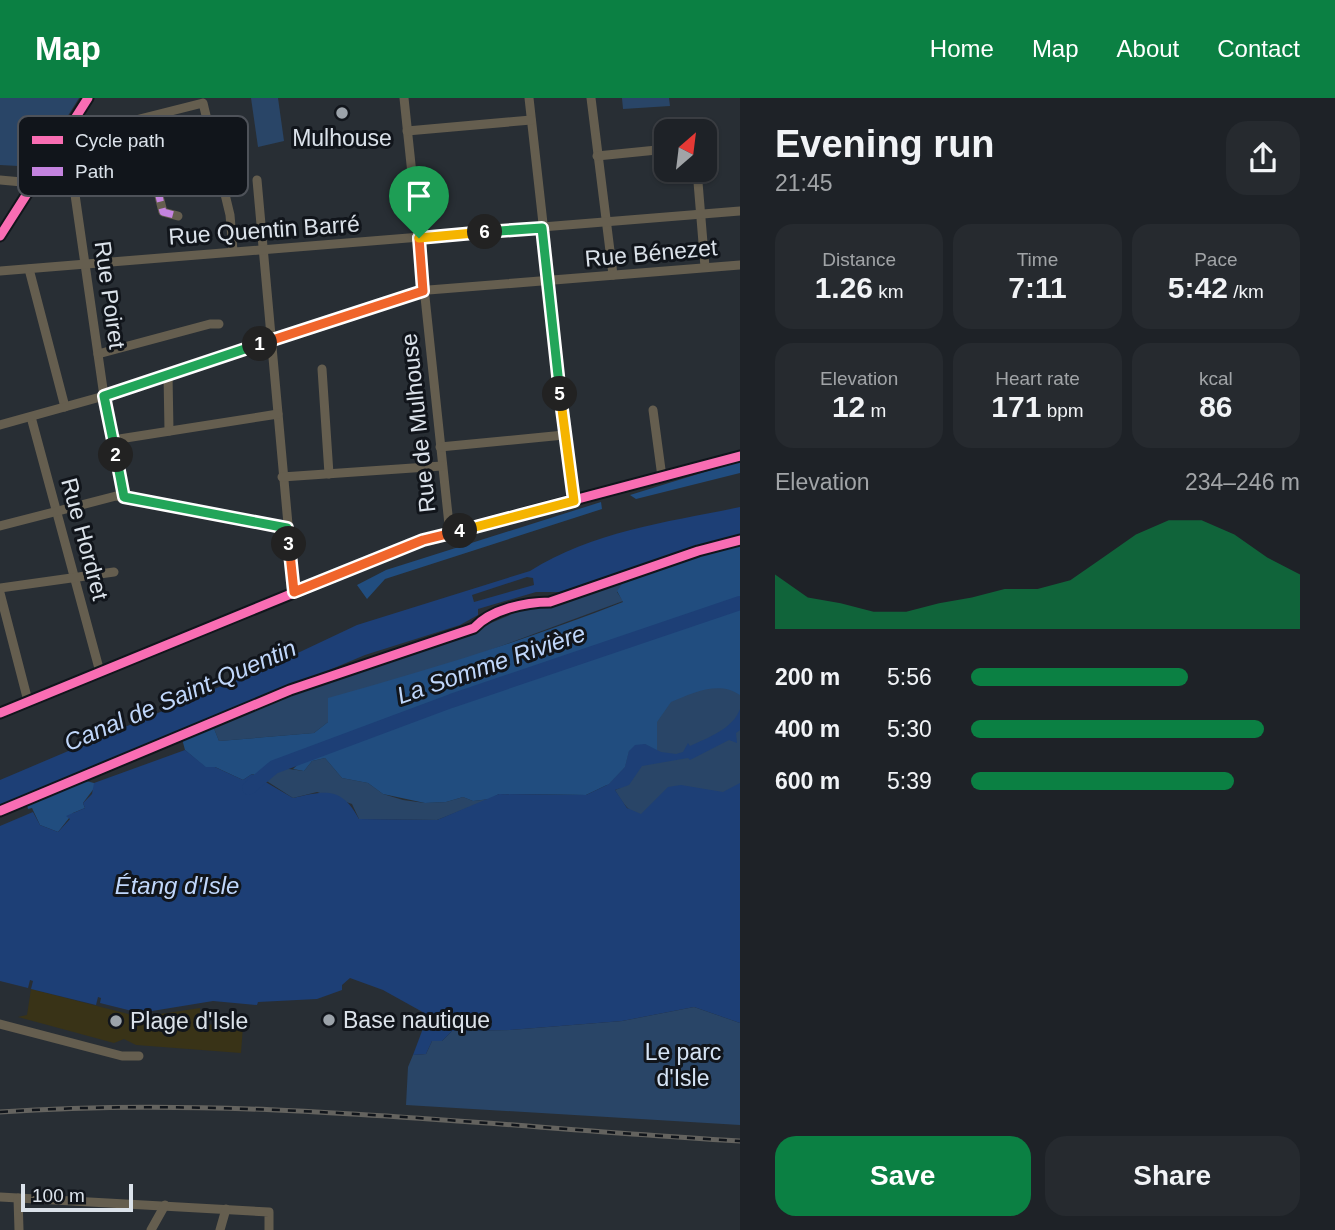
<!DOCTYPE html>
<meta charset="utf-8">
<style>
body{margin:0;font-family:Arial,sans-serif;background:#262a2f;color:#f1f3f6;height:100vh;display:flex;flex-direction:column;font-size:26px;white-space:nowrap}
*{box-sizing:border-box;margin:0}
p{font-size:23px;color:#a1a4a7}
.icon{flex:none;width:38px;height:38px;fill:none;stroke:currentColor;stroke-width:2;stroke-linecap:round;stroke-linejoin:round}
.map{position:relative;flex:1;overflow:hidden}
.drawer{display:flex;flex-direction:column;background:#1e2227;width:595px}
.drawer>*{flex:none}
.needle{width:46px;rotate:28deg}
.controls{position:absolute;left:654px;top:21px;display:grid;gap:14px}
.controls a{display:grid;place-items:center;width:63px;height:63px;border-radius:14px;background:#1e2227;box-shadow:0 2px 5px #0004,0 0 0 2px #3c3f44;font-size:35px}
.scale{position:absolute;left:21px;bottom:18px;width:112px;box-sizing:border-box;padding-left:7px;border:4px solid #dbe2ea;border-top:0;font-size:19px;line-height:24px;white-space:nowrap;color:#dbe2ea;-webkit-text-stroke:5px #11151b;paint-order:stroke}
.pin{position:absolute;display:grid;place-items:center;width:60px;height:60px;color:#fff;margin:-72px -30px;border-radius:50% 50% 50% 0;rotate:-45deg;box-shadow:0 0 7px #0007}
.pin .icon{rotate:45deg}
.km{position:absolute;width:35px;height:35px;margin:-18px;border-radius:50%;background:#222;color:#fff;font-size:19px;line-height:35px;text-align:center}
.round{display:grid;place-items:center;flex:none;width:74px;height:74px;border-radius:21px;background:#262a2f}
.head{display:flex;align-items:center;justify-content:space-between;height:119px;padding:0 35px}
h1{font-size:38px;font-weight:600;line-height:52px}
.stats{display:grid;grid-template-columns:repeat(3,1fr);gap:10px;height:119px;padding:7px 35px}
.stats div{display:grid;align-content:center;border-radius:18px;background:#262a2f;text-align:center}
.stats b{font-size:30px;font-weight:600}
.stats small{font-size:19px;font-weight:400}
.stats p{font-size:19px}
.chart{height:196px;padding:14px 35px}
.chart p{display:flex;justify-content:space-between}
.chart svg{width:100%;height:126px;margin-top:7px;fill:#0b8043;opacity:.7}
.primary-button{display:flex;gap:14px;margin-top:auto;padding:14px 35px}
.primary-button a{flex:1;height:80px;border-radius:21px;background:#0b8043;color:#fff;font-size:28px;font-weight:600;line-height:80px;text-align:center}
.primary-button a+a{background:#262a2f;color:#f1f3f6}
ul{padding:0 35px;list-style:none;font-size:23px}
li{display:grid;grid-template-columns:112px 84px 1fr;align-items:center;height:52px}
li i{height:18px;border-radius:9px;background:#0b8043}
header{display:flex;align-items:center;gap:42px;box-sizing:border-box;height:98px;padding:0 35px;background:#0b8043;color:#fff}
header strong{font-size:33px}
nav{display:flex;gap:38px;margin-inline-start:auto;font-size:24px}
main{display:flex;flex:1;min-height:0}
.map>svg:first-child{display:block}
.green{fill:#294567}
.forest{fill:#214d7f}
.sand{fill:#393317}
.water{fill:#1d3f76;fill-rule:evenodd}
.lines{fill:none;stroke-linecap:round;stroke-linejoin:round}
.river{stroke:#1d3f76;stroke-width:14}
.minor{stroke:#655e4f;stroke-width:9}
.major{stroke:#6e6553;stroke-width:12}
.rail-casing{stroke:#64635f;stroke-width:5}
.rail{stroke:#11151b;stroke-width:2.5;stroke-dasharray:8;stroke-linecap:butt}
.quiet{stroke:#c483df;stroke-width:7;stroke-dasharray:14 7;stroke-linecap:butt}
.cycleway-casing{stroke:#11151b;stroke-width:13}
.cycleway{stroke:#f96db3;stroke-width:9}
.split-1-casing{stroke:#fff;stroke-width:14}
.split-2-casing{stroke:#fff;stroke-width:14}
.split-3-casing{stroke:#fff;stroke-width:14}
.split-4-casing{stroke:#fff;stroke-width:14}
.split-5-casing{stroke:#fff;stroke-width:14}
.split-6-casing{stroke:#fff;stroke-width:14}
.split-7-casing{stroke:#fff;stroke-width:14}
.split-1{stroke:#f0652b;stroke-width:9}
.split-2{stroke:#22a559;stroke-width:9}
.split-3{stroke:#22a559;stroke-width:9}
.split-4{stroke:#f0652b;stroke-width:9}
.split-5{stroke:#f5b400;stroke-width:9}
.split-6{stroke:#22a559;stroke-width:9}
.split-7{stroke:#f5b400;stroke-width:9}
.poi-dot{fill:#9ca3aa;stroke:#11151b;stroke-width:2.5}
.labels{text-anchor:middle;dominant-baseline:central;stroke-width:6;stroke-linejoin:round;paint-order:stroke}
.poi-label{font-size:23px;fill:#dbe2ea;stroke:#11151b;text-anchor:start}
.street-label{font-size:23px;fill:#dbe2ea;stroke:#11151b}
.park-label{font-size:23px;fill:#d6e4f5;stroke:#11151b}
.water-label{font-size:24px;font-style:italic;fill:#c0d7fb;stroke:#11151b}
.key{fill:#11151b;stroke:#4e5259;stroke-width:2}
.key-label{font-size:19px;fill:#dbe2ea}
</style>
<header>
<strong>Map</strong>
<nav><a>Home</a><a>Map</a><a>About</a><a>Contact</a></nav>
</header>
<main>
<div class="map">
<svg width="740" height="1132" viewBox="0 0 740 1132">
<rect width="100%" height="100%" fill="#282e34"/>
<g class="green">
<polygon points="0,0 79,0 36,69 0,67"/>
<polygon points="251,0 278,0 284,43 258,49"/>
<polygon points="622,0 669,0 670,8 623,11"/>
<polygon points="622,485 617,494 623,503 463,562 328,624 314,635 219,643 213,628 275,601 484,528 531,508 544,508"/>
<path d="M740,509V744L635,716C626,710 621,702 615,692L620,690L372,637Z"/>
<polygon points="325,660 342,680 368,685 383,696 403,702 425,705 446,704 463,699 473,703 490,701 437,722 359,721 352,706 317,694 293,700 262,680 274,669 304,673 312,663"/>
<polygon points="694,909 740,925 740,1027 406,1007 408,969 413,957 426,956 432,943 442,943 452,933 510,932 622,923"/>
</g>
<g class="forest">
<polygon points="740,363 740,375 636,401 630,397"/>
<polygon points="601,404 602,411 385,481 367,501 357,487 386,472"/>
<path d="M740,446V597C719,582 692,595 671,604L657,624V653L645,646L629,653L625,669L609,686L586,697L499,696L490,701L473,703L463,699L446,704L425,705L383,696L368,685L342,680L325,660L312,663L304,673L293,671L305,660H301L274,668L262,680L252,676L243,682L215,669L206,670L185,652L182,641L213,628L219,643L314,635L328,624V600C428,572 527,542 623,504L617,493L622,485L699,456Z"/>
<polygon points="86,683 94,685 95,689 83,705 85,710 73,715 58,734 40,727 32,710 28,711 27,707"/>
</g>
<polygon class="sand" points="31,891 140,919 200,910 200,926 243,928 241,955 136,947 124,941 114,945 18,919 27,917"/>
<g class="water">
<path d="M740,409V440L660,460L560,494H536L478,511V517L460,527L365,557L0,710V682L285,561L357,527L530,473C593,433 669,424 740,409ZM527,479L533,480L534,487L474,504L472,497Z"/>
<path d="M740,611V632L736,635L737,645L729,642L690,662L688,660L642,668L629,687L615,692L627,710L641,716L668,689L681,687L723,694L740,685V925L694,909L622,923L510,932L452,933L442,943H432L426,956L413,957L428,917L383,892L350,880L342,887V892L317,901L258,904L257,907L213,903L140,915L100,905L101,900L98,899L96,907L31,891L33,883L30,882L28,890L0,883V728L33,714L40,727L58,734L70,721L66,718L85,710L83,705L92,696L94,685L185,652L206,669H215L243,682L252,676L293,700C326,692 342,689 359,721L437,722L499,696L586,697L609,686L625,669L629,653L635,647L645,646L661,654L676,656L683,654L688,645L690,648C707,640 733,631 740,611Z"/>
</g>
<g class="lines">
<polyline class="river" points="249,690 274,669 451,603 740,505"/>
<g class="minor">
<polyline points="404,0 450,436"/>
<polyline points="529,0 574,403"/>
<polyline points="591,0 613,177"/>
<polyline points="693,29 693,33"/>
<polyline points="70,30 80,36 203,5 230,117 233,153"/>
<polyline points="407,33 531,22"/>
<polyline points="60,45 69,55 104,298 124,399"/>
<polyline points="597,58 667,51"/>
<polyline points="697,72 705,169"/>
<polyline points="0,82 33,85"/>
<polyline points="257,82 294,493"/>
<polyline points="157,90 163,114 178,118"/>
<polyline points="29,171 65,309"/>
<polyline points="0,173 740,113"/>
<polyline points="98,256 210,226 219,226"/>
<polyline points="322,271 329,376"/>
<polyline points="168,276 169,333"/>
<polyline points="653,312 662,379"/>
<polyline points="31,319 100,574"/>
<polyline points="0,327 104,298 416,193 740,167"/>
<polyline points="113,342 278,316"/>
<polyline points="440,349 564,337"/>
<polyline points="282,379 442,368"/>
<polyline points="0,428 116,398 287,430"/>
<polyline points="0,490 114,474"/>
<polyline points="0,495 28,603"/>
<polyline points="0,615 423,442 740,358"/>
<polyline points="0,926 122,958 139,958"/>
<polyline points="0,1099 269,1114 269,1132"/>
<polyline points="18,1100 19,1132"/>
<polyline points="151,1132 165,1107"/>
<polyline points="220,1132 226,1111"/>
</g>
<polyline class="major" points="0,138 88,0"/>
<g class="rail-casing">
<path id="rail" d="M0,1014C246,997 494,1029 740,1043"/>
</g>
<use href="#rail" class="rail"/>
<polyline class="quiet" points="157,90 163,114 178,118"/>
<g class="cycleway-casing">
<g id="cycleway">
<polyline points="0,138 88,0"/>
<polyline points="0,615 423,442 740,358"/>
<path d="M0,713L290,592L474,530C491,511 526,504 550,504L698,453L740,442"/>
</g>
</g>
<use href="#cycleway" class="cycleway"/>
</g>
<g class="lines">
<g class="split-1-casing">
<polyline id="split-1" points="260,246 423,193 419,140"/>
</g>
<g class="split-2-casing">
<polyline id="split-2" points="116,357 104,298 260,246"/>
</g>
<g class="split-3-casing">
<polyline id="split-3" points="116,357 124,399 287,430 289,446"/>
</g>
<g class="split-4-casing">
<polyline id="split-4" points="289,446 294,494 423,442 460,433"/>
</g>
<g class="split-5-casing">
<polyline id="split-5" points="460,433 574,403 560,296"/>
</g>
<g class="split-6-casing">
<polyline id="split-6" points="485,134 542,130 560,296"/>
</g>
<g class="split-7-casing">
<polyline id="split-7" points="419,140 485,134"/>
</g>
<use href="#split-1" class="split-1"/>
<use href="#split-2" class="split-2"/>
<use href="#split-3" class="split-3"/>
<use href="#split-4" class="split-4"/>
<use href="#split-5" class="split-5"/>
<use href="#split-6" class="split-6"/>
<use href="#split-7" class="split-7"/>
</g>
<g class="poi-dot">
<circle cx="342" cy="15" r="7"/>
<circle cx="329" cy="922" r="7"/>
<circle cx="116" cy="923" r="7"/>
</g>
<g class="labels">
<g class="poi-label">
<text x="342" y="40" text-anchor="middle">Mulhouse</text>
<text x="343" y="922">Base nautique</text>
<text x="130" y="923">Plage d'Isle</text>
</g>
<g class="street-label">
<text transform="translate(264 132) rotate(-4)">Rue Quentin Barré</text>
<text transform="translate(651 155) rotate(-5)">Rue Bénezet</text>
<text transform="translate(110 197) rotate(82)">Rue Poiret</text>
<text transform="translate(418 325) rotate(-96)">Rue de Mulhouse</text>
<text transform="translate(85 441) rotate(75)">Rue Hordret</text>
</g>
<g class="park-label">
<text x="683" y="954">Le parc<tspan x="683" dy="26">d'Isle</tspan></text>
</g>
<g class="water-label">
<text transform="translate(491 566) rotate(-19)">La Somme Rivière</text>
<text transform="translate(180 597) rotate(-23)">Canal de Saint-Quentin</text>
<text x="177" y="787">Étang d'Isle</text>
</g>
</g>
<rect x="18" y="18" width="230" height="80" rx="10" class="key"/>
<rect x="32" y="38" width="31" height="8" fill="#f96db3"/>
<rect x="32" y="69" width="31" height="9" fill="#c483df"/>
<g class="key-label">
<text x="75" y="49">Cycle path</text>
<text x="75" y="80">Path</text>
</g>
</svg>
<div class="controls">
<a><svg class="needle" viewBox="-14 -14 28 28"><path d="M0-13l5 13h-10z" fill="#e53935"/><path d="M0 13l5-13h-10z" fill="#a1a4a7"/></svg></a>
</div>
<div class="scale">100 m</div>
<div class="pin" style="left:419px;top:140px;background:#1e9e55"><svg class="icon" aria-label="arrive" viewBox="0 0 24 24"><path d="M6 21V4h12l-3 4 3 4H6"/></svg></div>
<b class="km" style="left:260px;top:246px">1</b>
<b class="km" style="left:116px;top:357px">2</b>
<b class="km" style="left:289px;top:446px">3</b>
<b class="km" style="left:460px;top:433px">4</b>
<b class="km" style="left:560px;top:296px">5</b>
<b class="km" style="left:485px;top:134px">6</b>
</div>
<section class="drawer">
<div class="head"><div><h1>Evening run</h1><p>21:45</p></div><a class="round"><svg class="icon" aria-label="share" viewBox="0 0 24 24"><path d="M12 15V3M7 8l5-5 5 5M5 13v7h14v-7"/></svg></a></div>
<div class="stats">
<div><p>Distance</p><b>1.26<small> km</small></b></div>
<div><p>Time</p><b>7:11</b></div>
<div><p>Pace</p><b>5:42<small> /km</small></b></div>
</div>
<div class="stats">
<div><p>Elevation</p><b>12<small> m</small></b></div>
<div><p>Heart rate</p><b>171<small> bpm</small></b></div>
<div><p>kcal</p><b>86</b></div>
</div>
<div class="chart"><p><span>Elevation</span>234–246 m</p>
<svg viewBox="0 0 160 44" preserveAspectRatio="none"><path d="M0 44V25L10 33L20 35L30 38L40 38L50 35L60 33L70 30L80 30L90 27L100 19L110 11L120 6L130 6L140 11L150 19L160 25V44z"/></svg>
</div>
<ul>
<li><b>200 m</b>5:56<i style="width:66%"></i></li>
<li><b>400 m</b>5:30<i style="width:89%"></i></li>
<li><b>600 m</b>5:39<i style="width:80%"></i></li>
</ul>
<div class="primary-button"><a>Save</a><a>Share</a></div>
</section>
</main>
